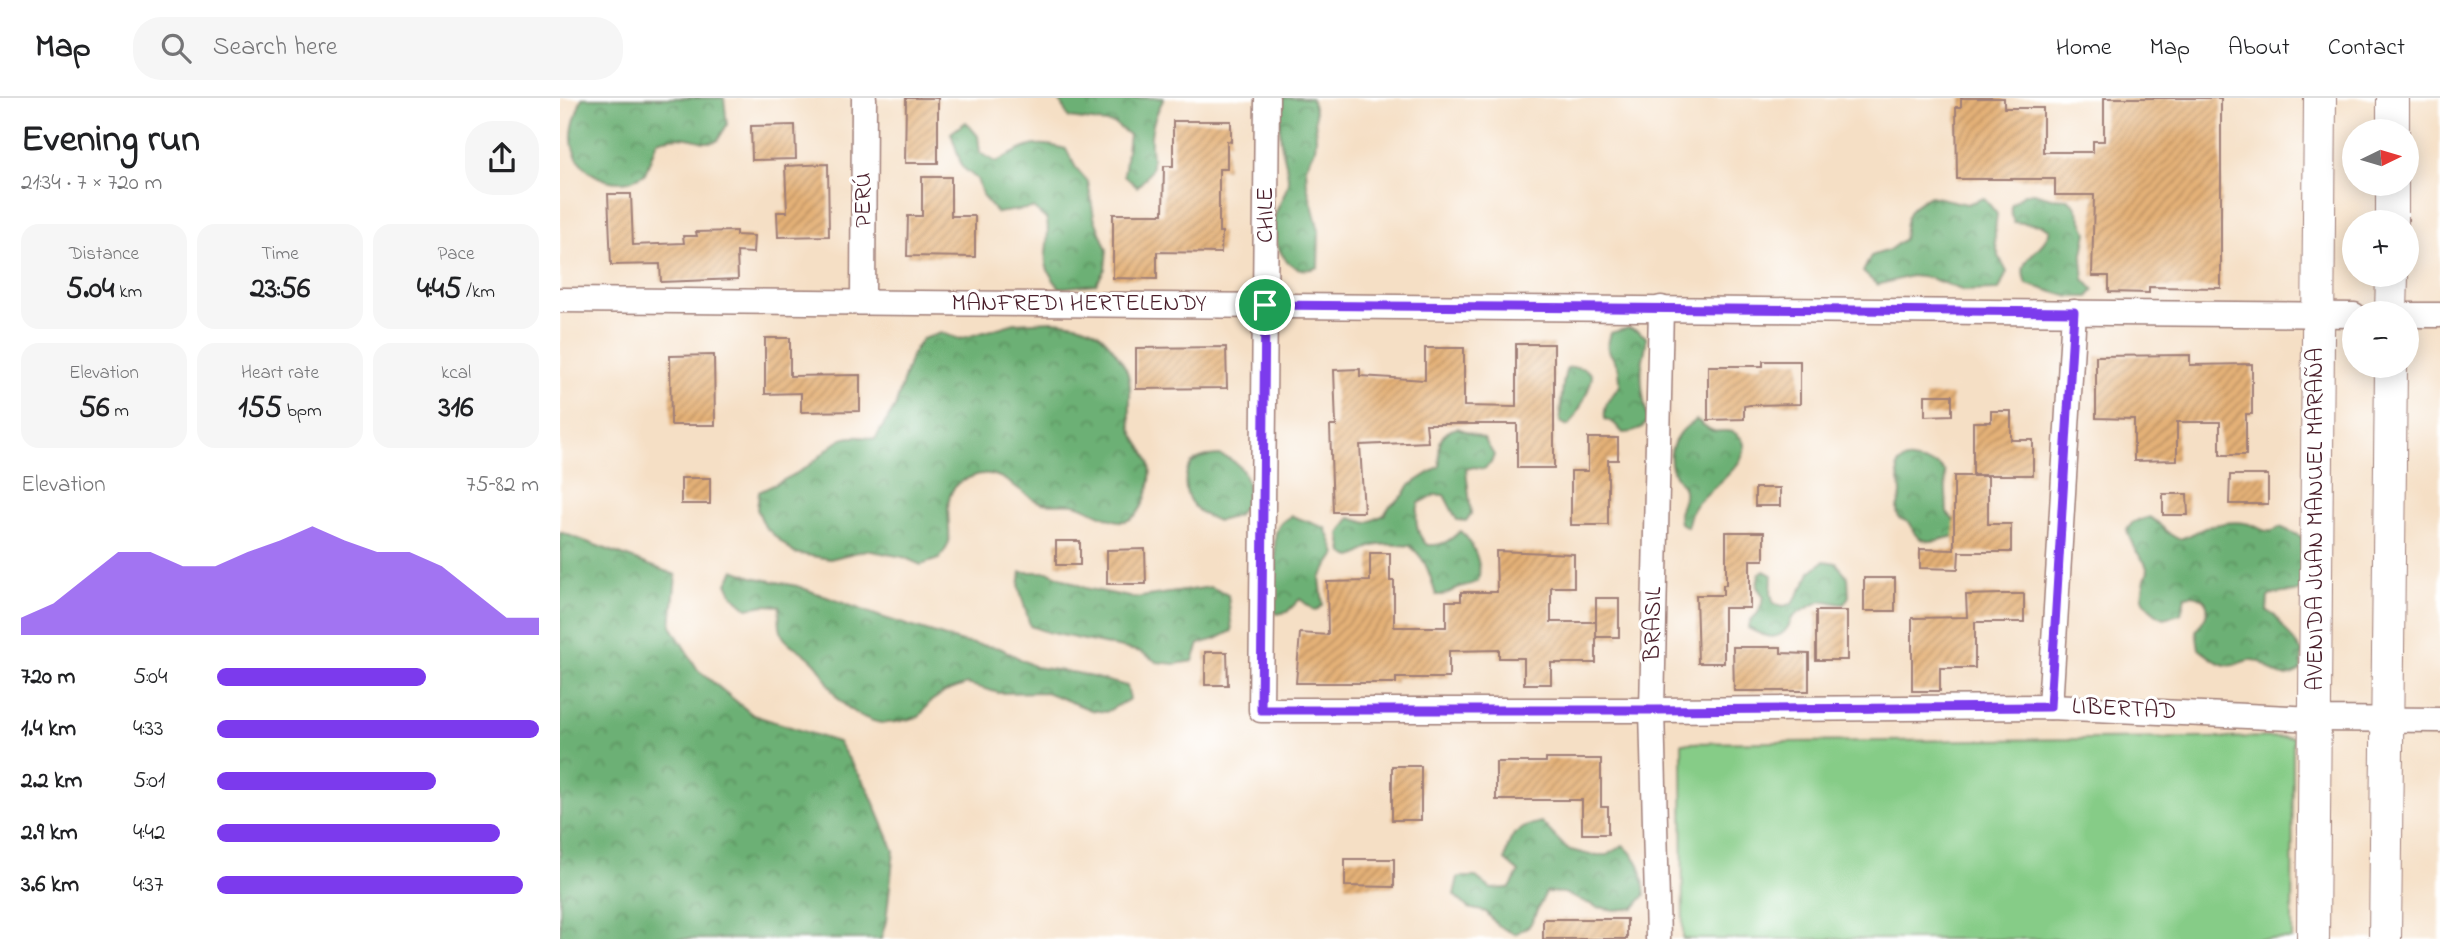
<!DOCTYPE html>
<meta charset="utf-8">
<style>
body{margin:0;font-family:"Indie Flower",sans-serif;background:#f6f6f6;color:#202124;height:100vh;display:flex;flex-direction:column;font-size:26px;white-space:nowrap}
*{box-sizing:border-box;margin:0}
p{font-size:23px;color:#757577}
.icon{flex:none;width:38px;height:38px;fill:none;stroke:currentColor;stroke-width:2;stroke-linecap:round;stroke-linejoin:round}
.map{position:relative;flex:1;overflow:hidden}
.panel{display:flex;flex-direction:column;background:#fff;width:560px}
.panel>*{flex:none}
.needle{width:46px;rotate:85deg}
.controls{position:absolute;left:1782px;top:21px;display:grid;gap:14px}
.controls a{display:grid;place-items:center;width:77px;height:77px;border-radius:50%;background:#fff;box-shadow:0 4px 18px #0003;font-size:35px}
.pin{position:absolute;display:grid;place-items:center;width:60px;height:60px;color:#fff;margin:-30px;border:4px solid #fff;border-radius:50%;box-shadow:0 2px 7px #0007}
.round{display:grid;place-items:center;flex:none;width:74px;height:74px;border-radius:28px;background:#f6f6f6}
.headline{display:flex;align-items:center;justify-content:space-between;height:119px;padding:0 21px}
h1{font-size:38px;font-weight:800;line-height:52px}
.stats{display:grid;grid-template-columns:repeat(3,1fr);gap:10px;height:119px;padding:7px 21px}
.stats div{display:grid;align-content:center;border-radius:18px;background:#f6f6f6;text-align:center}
.stats b{font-size:30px;font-weight:800}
.stats small{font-size:19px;font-weight:400}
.stats p{font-size:19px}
.chart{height:196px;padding:14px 21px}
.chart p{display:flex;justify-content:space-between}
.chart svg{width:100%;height:126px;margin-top:7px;fill:#7c3aed;opacity:.7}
ul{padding:0 21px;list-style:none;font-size:23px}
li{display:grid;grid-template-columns:112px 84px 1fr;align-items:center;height:52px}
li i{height:18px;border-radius:9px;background:#7c3aed}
header{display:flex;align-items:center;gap:42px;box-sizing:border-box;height:98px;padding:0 35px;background:#fff;border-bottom:2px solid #e0e0e0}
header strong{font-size:33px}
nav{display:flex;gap:38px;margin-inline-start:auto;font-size:24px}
.search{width:490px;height:63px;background:#f6f6f6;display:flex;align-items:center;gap:18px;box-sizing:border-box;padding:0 24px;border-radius:28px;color:#757577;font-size:26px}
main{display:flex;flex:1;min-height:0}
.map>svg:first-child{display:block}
.grass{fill:#86cc87;stroke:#687659;stroke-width:2}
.forest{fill:url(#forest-crowns);stroke:#5b6850;stroke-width:2}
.building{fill:url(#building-hatch)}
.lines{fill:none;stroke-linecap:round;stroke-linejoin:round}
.minor-casing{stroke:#a07f78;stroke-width:27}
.tertiary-casing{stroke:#a07f78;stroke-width:34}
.minor{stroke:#fff;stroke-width:24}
.tertiary{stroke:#fff;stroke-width:32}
.route-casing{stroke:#fff;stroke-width:14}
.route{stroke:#7c3aed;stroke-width:9}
.labels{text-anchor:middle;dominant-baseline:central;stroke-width:6;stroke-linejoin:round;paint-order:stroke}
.street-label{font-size:24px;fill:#4a1f2b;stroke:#fff}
</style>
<header>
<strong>Map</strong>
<div class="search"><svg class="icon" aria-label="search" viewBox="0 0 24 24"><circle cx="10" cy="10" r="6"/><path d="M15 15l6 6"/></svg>Search here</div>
<nav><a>Home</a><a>Map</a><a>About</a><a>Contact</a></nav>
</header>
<main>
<section class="panel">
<div class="headline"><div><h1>Evening run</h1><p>21:34 · 7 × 720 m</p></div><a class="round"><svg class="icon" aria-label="share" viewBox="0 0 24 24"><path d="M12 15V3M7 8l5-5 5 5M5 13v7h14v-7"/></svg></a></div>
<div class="stats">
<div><p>Distance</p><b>5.04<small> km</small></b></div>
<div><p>Time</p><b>23:56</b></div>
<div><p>Pace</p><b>4:45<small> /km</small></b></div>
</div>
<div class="stats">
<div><p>Elevation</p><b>56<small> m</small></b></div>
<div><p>Heart rate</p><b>155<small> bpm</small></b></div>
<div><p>kcal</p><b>316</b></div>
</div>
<div class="chart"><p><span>Elevation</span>75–82 m</p>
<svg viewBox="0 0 160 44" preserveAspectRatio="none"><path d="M0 44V38L10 33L20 24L30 15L40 15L50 20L60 20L70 15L80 11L90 6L100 11L110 15L120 15L130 20L140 29L150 38L160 38V44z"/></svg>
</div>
<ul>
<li><b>720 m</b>5:04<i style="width:65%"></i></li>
<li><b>1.4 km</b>4:33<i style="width:100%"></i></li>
<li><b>2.2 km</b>5:01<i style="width:68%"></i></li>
<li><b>2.9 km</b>4:42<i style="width:88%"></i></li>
<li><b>3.6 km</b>4:37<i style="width:95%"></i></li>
</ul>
</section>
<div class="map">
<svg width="1880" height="841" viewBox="0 0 1880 841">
<defs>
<pattern id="forest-crowns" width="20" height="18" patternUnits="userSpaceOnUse" patternTransform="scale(1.75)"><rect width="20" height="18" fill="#6cb074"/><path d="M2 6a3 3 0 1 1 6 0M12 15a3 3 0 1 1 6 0" fill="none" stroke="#5b8f5f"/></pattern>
<pattern id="building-hatch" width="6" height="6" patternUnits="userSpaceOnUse" patternTransform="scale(1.75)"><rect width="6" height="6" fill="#e4b177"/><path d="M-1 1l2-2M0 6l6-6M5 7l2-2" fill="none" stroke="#bb8f62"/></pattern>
</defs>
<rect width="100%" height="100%" fill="#fff"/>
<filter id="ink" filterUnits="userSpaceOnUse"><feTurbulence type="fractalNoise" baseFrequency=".0143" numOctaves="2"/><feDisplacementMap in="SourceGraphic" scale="14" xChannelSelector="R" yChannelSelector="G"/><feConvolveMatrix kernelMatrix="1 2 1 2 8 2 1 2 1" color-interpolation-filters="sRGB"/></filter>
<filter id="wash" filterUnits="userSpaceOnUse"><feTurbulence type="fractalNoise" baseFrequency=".00686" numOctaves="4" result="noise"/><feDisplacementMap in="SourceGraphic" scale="28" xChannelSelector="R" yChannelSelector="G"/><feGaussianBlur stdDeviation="1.57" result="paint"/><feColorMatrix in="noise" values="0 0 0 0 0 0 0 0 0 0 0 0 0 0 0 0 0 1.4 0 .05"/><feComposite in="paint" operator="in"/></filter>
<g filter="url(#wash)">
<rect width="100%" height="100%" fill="#f5dfc5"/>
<polygon class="grass" points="1733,639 1732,841 1123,841 1122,645"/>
<g class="forest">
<path d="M22,0H164L167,27L157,43C141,46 141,42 127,40C116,38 107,40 97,43L85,76C80,78 74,82 69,83C44,88 15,71 12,43C11,28 17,14 22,0Z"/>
<path d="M498,0H604C598,11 592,25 591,38C589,65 601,66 577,89L564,77L569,37L555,26L509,20Z"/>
<path d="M719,0H751L755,13L756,41L755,51L746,69L747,87L759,133L758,169C730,181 712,149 714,123C715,109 728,96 728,82C728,68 723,57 721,44C719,30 720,14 719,0Z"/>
<path d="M406,24L418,38L420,55L436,64C466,49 472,41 506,51L516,70L528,84L534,119L547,152L545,171L536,186L500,190C474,160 492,155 487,122L473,110L437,115L423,99L417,81L402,69L391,35Z"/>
<path d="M1474,95L1491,100L1508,101L1515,107L1527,134L1522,161L1524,181L1534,192L1528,199H1510L1466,186C1454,157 1485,155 1490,131L1482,127L1454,124L1451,116V107L1464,96Z"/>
<path d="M1370,98L1407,106L1424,100L1437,116C1433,142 1434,151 1447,174L1439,192L1404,193L1370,180L1351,178L1317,187L1303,174L1311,158L1329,152L1344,141C1346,115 1347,110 1370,98Z"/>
<path d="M492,223C532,225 544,234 564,267C575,285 567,309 571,329C574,343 588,354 590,367C592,381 588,396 582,408C566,439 541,414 518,407C506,403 488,409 477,403C455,392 439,367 411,379C407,381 400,383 397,386C382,401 391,425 389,443C388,449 383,456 379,461L361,467L343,459L306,452L270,461L234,455L205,429L197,411L199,394C215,386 234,378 248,368C277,347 275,333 315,341L335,309L351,258L362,241L381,235L400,241L455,225Z"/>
<path d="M1068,230L1078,233L1086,239C1087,250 1083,257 1082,267C1080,285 1084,306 1088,323C1080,332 1074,335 1063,335L1054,325L1045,321C1043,306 1050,299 1060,288C1060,283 1060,274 1058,269C1052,254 1043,254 1050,235Z"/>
<path d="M1016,269L1025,271L1032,277C1032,286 1016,322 1008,328L1000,324C1000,314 1003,277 1007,270Z"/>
<path d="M1136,322C1142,325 1148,332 1154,333C1161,334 1169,331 1175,335C1208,356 1145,393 1134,409C1130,414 1129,423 1127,429L1120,425C1116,410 1126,405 1124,392C1122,384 1115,381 1113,373C1105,352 1117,333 1136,322Z"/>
<path d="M898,330L924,341L934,357L931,365L924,371L914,369L906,371L911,416L906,423L897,422L884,397H875L859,405C854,420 856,436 867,447C882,448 890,443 900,433C913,443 923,467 918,483C911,487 906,487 900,489C890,493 887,498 876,497C869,477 869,464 850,448C839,447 821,444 811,449C803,452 800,458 791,459L783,455L780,436L790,420L807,425L824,417L829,409L844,397L849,388L880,368C879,350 876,334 898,330Z"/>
<path d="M659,357C689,365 696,395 677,418L658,423C650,420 639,415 634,408C624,398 622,376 632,365C639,358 649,358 659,357Z"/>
<path d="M1346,361L1378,367L1385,374L1387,415L1397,426L1395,438C1384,440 1364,449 1355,436C1353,433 1352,428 1350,425L1339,420C1334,408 1340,407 1341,396C1341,385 1336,377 1338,366Z"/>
<path d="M732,418L766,430L776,456L760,480L763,507L755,513L740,501L727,514L717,516L712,509C713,498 714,487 716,476C719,454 705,429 732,418Z"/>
<path d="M1590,419C1601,425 1606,437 1619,441C1629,439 1635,434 1645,430C1655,426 1673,423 1684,425C1699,426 1705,440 1720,429L1742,439L1743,492C1730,497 1719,492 1708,499L1707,513L1715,518L1742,554L1741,572C1713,590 1712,561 1690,562C1685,562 1679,566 1674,567C1661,570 1649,558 1639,551L1636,533C1639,528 1644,522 1646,517C1652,502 1638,495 1625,498L1621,516L1603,520C1579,506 1579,497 1588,473L1585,465L1574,450L1567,432L1573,424Z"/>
<polygon points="0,434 116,477 111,528 138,572 193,617 278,644 308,691 334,753 326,823 321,841 0,841"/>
<path d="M1264,463L1276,465L1288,479L1289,498L1284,506C1274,506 1265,500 1257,505C1252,507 1235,517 1233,519C1230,522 1230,526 1228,529C1217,546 1202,537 1188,530L1191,522L1198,515L1204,499L1197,489L1199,476L1204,473L1212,477L1211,496L1214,506L1224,508L1232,506L1246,484L1250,474Z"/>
<path d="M174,472L192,479L237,488L321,519L402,544L440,550L475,569L517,575L567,588L570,601L546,614L531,612L486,594L439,595L407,586L385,594L370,604L359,619C348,621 333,626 322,625C305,623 286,610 276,598C268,588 265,576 256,566C232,540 216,552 220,508L205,507L187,510L173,498L167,485Z"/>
<polygon points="461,474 489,474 525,490 574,500 651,489 668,497 672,533 656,541 639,546 633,563 615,566 597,564 581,554 487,534 470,528 459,489"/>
<path d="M981,724L1007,751L1030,757H1048L1063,747C1082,764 1082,772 1085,797L1074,810L1055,812L1037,809L1004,795L986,794L970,827L955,836L938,828L926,814L908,810L894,797L898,779H916L931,791L950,790L959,774L945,762C949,736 955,730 981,724Z"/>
</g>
<g id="blocks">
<g class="building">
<polygon points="346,0 378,0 378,65 345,65"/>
<polygon points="1401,0 1444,0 1444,10 1483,10 1483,54 1533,54 1533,43 1544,43 1544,0 1661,0 1661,190 1589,189 1589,195 1549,194 1549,178 1532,178 1534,97 1495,97 1495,81 1397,81 1396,9 1401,9"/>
<polygon points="613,23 671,23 671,44 667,43 667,71 659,71 659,134 662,134 661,155 597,154 597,181 553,180 553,116 603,116 604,68 613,68"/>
<polygon points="235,27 236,61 192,62 191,28"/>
<polygon points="268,66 269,138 218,139 217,114 227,114 225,68"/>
<polygon points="362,79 391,79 391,118 415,118 415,159 347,158 348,118 362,118"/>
<polygon points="48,96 71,96 73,147 124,145 123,138 137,138 136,134 176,133 176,137 194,138 193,155 177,154 178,181 101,184 100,166 51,167"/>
<polygon points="205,240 230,240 230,278 300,277 300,313 241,314 241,295 205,296"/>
<polygon points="956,246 994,246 994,370 957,370 957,326 866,326 868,344 800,347 804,414 773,414 770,328 776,328 774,272 800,271 800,278 865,282 865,250 904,250 904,308 956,309"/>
<polygon points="666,249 667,290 576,291 576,250"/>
<polygon points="154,257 155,327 111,327 110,258"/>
<polygon points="1630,257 1630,267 1692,266 1692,316 1686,316 1686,357 1660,357 1660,324 1617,324 1617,362 1574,363 1574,321 1536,320 1536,258"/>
<polygon points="1203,263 1240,263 1240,306 1190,307 1184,308 1184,321 1148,322 1148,268 1203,268"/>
<polygon points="1365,297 1392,297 1392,317 1365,318"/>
<polygon points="1431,313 1451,313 1451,342 1473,342 1473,377 1413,377 1413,324 1431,324"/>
<polygon points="1028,340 1058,340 1058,362 1048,362 1048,427 1011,427 1011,373 1028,373"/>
<polygon points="1670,377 1708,377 1708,406 1669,406"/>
<polygon points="1394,378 1428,378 1428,426 1451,426 1451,454 1399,454 1398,471 1360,470 1360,451 1394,452"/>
<rect x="121" y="380" width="29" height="26"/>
<rect x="1195" y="390" width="25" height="18"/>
<polygon points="1603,396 1627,396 1628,417 1603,417"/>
<polygon points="1166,434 1204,434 1204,462 1190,462 1190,510 1164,510 1164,565 1138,565 1136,497 1163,497 1163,487 1166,487"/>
<rect x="496" y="443" width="24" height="24"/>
<polygon points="585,451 586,486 547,486 547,452"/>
<polygon points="936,453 1014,456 1014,489 991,489 991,524 1036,524 1036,565 991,565 991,586 964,586 964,560 939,560 939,552 889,553 889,580 836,580 836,585 736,585 740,535 768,537 767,484 810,483 810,455 830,455 830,483 834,483 834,529 886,529 886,503 901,503 901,494 937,494"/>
<rect x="1304" y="480" width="31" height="33"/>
<polygon points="1443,496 1464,496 1464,524 1415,524 1415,570 1380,570 1380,593 1352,593 1352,520 1407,519 1406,497"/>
<rect x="1036" y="500" width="23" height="39"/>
<rect x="1256" y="513" width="31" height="49"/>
<polygon points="1173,549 1221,549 1221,555 1249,556 1249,593 1174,593"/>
<polygon points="645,554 667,554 668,587 645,587"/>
<polygon points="986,661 1041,661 1041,709 1048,709 1048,736 1022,736 1022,702 936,702 936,664 986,664"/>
<rect x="832" y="668" width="29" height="54"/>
<polygon points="785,761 834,761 834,789 785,788"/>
<rect x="983" y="821" width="84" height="20"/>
</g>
</g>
</g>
<g filter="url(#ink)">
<use href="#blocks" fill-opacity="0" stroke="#a07f78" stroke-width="2"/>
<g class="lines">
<g class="minor-casing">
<g id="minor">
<polyline points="707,0 701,612 1092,612 1490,609 1755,621 1880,622"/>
<polyline points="0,202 1794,217"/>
<polyline points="303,204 304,0"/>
<polyline points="1846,217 1880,217"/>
<polyline points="1490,609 1514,214"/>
<polyline points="1098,841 1092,612 1101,210"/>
</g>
</g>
<g class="tertiary-casing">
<g id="tertiary">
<polyline points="1833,33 1833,0"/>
<polyline points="1832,124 1832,86"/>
<polyline points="1831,215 1832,177"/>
<polyline points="1753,841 1760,0"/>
<polyline points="1825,841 1831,268"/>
</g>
</g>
<use href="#minor" class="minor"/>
<use href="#tertiary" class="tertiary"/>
</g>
</g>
<g class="lines" filter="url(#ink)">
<g class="route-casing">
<polygon id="route" points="705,207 1514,214 1490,609 1093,612 701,612"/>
</g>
<use href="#route" class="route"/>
</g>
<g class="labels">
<g class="street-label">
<text transform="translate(304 102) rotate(-90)">PERÚ</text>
<text transform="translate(706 117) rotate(-90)">CHILE</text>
<text x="519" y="206">MANFREDI HERTELENDY</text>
<text transform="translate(1756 421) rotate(-90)">AVENIDA JUAN MANUEL MARAÑA</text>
<text transform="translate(1094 526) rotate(-89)">BRASIL</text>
<text transform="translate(1564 612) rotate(3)">LIBERTAD</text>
</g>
</g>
</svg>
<div class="controls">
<a><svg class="needle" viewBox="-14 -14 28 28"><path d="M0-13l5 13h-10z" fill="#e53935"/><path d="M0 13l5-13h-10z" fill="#757577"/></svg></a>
<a>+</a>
<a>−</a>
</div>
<div class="pin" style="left:705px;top:207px;background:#1e9e55"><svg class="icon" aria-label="arrive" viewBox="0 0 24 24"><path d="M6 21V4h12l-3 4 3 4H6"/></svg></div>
</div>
</main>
